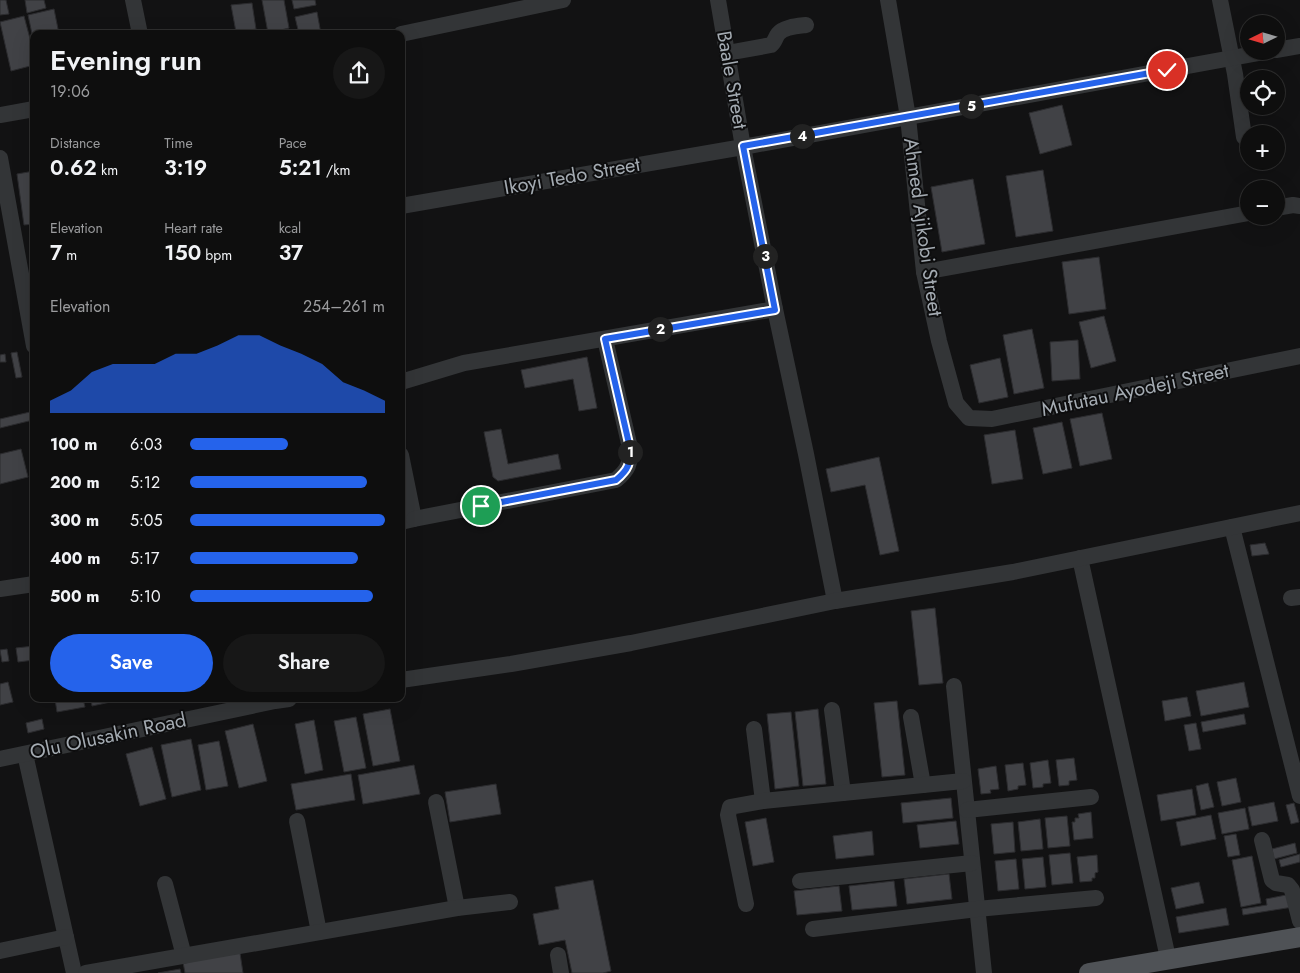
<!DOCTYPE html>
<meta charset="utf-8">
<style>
body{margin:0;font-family:Jost,sans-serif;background:#171717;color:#f1f3f6;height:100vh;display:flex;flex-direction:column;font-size:19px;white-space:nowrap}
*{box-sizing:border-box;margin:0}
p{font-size:16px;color:#9b9c9e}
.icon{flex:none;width:28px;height:28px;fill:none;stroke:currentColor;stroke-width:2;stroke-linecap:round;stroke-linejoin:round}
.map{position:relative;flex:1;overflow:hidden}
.sheet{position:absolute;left:30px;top:30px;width:375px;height:672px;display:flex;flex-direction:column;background:#0e0e0e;border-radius:10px;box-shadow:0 5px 20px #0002,0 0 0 1px #2e2e2e}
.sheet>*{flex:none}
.needle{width:32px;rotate:265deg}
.fabs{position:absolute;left:1240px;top:15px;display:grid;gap:10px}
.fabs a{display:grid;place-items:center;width:45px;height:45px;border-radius:50%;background:#0e0e0e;box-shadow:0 5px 20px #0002,0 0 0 1px #2e2e2e;font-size:25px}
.pin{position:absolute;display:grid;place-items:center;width:42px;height:42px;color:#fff;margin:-21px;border:2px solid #fff;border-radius:50%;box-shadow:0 1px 5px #0007}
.km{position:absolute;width:25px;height:25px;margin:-12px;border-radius:50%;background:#222;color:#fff;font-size:14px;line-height:25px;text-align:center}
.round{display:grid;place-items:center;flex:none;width:52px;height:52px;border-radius:26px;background:#171717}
.overview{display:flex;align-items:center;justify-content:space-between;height:85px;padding:0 20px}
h1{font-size:28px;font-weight:600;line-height:38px}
.stats{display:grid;grid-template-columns:repeat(3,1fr);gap:8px;height:85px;padding:5px 20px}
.stats div{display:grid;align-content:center}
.stats b{font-size:21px;font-weight:600}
.stats small{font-size:14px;font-weight:400}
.stats p{font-size:14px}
.chart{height:140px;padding:10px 20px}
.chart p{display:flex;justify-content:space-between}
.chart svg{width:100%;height:90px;margin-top:5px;fill:#2563eb;opacity:.7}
.action{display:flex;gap:10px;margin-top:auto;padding:10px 20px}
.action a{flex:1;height:58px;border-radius:30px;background:#2563eb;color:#fff;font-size:20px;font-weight:600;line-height:58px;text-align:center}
.action a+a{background:#171717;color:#f1f3f6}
ul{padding:0 20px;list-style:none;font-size:16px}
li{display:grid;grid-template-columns:80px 60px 1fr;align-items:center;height:38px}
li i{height:12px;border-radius:6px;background:#2563eb}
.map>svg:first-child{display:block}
.building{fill:#414246;stroke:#2c2c2f}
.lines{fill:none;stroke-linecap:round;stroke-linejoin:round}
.minor{stroke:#333537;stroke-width:16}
.major{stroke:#4f5256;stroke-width:20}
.route-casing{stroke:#fff;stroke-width:10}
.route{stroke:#2563eb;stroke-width:6}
.labels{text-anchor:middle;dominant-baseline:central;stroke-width:4;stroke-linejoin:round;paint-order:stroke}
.street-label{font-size:20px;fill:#a4abb2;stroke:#0d0d0e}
</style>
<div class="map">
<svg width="1300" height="973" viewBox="0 0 1300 973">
<rect width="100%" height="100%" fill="#121213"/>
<g class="building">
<polygon points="0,0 6,0 9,14 0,15"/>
<polygon points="25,0 44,0 46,8 27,13"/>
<polygon points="262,0 284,0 289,28 268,33"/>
<polygon points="292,0 315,0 316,5 294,9"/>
<polygon points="252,3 256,29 236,32 231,5"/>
<polygon points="54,9 59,34 34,34 34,43 28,15"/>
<polygon points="317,12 321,34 299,34 295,17"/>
<polygon points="24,16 34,54 34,65 11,71 0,22"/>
<polygon points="1062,105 1072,145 1040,154 1029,113"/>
<polygon points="1043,170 1053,231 1016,237 1006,176"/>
<polygon points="34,171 34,224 24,225 17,174"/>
<polygon points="973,179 985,244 942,252 931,187"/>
<polygon points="1099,257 1106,309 1069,314 1062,262"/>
<polygon points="1104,316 1116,361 1091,368 1079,322"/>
<polygon points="1032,329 1044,388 1014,394 1003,335"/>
<polygon points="1078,340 1080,379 1052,381 1050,342"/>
<polygon points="17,352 22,377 16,378 11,353"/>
<polygon points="5,354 6,362 0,362 0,355"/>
<polygon points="587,357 597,408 579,411 573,379 525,388 521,370"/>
<polygon points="1000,358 1008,397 979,403 970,365"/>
<polygon points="30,412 33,420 0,428 0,419"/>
<polygon points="1102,413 1112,459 1080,466 1070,419"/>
<polygon points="1062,422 1072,468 1043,474 1033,428"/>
<polygon points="501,429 508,464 558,454 561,469 498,481 493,477 484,432"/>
<polygon points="1015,430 1023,479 992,484 984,435"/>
<polygon points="21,449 28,477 0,484 0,454"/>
<polygon points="879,457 899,551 880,555 865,485 831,492 826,469"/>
<polygon points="1265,543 1269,554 1252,556 1250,545"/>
<polygon points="935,608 943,683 919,685 911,611"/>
<polygon points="34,646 34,660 18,662 16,648"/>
<polygon points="7,649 9,661 2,662 0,650"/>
<polygon points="8,682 13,702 0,705 0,684"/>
<polygon points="1244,682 1249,707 1201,716 1196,691"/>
<polygon points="1187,697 1191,716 1165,721 1162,701"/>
<polygon points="55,699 83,699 85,707 57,712"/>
<polygon points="91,699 114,699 115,701 92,706"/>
<polygon points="897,701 905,775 882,777 874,703"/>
<polygon points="390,709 400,761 373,766 363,714"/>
<polygon points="818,709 826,784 803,786 795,712"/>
<polygon points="791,712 799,786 775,789 767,714"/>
<polygon points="1244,714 1246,724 1203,732 1201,722"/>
<polygon points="356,717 366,768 344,772 334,721"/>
<polygon points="42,719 44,729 28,733 26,723"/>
<polygon points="314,720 323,770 305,774 295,724"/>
<polygon points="1196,723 1201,749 1189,751 1184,725"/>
<polygon points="253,724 267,781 239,788 225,731"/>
<polygon points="191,739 201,790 172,797 161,745"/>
<polygon points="219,741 228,786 206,790 198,745"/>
<polygon points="152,747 166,799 140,806 126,754"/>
<polygon points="1074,758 1077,780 1069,781 1069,785 1059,786 1056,760"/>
<polygon points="1048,760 1051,783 1043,784 1043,787 1033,788 1030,763"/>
<polygon points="1023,763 1026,785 1018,786 1018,789 1008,791 1005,765"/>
<polygon points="414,765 420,794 363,804 358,775"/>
<polygon points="996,766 999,789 990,790 991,793 981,794 978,769"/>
<polygon points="351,774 355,800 296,810 291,784"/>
<polygon points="1236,778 1241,802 1222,806 1217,782"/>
<polygon points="1208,783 1214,807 1201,810 1196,786"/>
<polygon points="496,784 501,814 450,822 445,792"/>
<polygon points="1192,789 1196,815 1161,821 1157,795"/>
<polygon points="951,798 953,818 903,823 901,803"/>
<polygon points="1274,802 1278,821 1252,826 1248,807"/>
<polygon points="1294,803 1299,822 1291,824 1286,805"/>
<polygon points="1245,808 1249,829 1222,834 1218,813"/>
<polygon points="1091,812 1093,838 1074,840 1072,822 1075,822 1075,818 1079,818 1078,814"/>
<polygon points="1211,815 1216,839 1181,846 1176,822"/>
<polygon points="1067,816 1070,846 1048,848 1045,818"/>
<polygon points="766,818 774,862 753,866 745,822"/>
<polygon points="1040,819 1043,849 1021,851 1018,822"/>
<polygon points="956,821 959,844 920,848 917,825"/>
<polygon points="1013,822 1015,852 994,854 991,824"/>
<polygon points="872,831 874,855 836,859 833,836"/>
<polygon points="1236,834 1240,855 1228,857 1224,836"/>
<polygon points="1295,843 1297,853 1274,859 1272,849"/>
<polygon points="1070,853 1073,883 1052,885 1049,855"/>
<polygon points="1300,854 1300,862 1281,867 1279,860"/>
<polygon points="1097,855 1098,872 1095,873 1095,878 1092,878 1092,881 1080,882 1077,857"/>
<polygon points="1252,856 1261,903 1241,907 1232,860"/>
<polygon points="1043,857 1046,887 1025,889 1022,859"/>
<polygon points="1016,859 1019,889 998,891 995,861"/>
<polygon points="949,874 952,899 907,904 904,879"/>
<polygon points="593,880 611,971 603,973 572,973 565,940 539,945 533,914 559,909 555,887"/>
<polygon points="894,881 897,906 852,910 849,886"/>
<polygon points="1199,882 1204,903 1176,909 1171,888"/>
<polygon points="839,886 842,911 797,915 794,891"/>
<polygon points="1291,894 1293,907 1243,915 1242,909 1267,905 1266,899"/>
<polygon points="1226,908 1229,925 1179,933 1176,917"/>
<polygon points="240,953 243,973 185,973 183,962"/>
<polygon points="180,969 181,973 158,973"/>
</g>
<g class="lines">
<g class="minor">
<polyline points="133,0 140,34"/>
<polyline points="718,0 743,147 775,309 806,454 835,601"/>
<polyline points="888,0 908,117 924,272 939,341 956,403 969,418 992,419 1300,356"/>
<polyline points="1220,0 1235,74 1244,137"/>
<polyline points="401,34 563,0"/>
<polyline points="1276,50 1300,46"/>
<path d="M727,53L771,45C775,42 775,38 778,34C783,27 798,26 806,25"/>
<polyline points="0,115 34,109"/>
<polyline points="0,158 34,346"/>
<polyline points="401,206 743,147 1270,51"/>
<polyline points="1276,208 1293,205 1300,206"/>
<polyline points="924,272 1249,213"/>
<polyline points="401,382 464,363 775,309"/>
<polyline points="401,455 414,519 401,522"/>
<path d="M414,519L616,480C629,469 630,464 630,448L605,339"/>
<polyline points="1232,527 1300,796"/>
<polyline points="1080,558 1168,958"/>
<polyline points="0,589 34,584"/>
<polyline points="1291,598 1300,597"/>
<polyline points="401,680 511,664 631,643 835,601 1013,572 1300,513"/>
<polyline points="954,686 984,973"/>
<polyline points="832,710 843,793"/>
<polyline points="911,717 923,785"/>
<polyline points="754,729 763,801"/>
<polyline points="25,754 74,973"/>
<polyline points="0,759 275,701 289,699"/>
<polyline points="436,802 457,908"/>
<polyline points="967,810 1091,797"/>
<polyline points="297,821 319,932"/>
<polyline points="1262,840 1272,880 1276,883 1288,885 1292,890 1300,921"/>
<polyline points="800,881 972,863"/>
<polyline points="165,884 184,956"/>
<polyline points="746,904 728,815 730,807 763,801 963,781"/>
<polyline points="813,929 977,909 1096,898"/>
<polyline points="0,951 66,937"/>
<polyline points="558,955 561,973"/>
<polyline points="86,973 457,908 510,902"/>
</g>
<polyline class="major" points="1089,973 1300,937"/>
</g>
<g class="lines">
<g class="route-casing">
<path id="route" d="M481,506L616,480C629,469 630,464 630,448L605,339L775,310L743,146L1167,70"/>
</g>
<use href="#route" class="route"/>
</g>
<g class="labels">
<g class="street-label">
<text transform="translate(732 80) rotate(80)">Baale Street</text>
<text transform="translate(572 176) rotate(-10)">Ikoyi Tedo Street</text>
<text transform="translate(923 227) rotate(82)">Ahmed Ajikobi Street</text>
<text transform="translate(1135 390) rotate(-12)">Mufutau Ayodeji Street</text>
<text transform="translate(108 736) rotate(-12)">Olu Olusakin Road</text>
</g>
</g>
</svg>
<div class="fabs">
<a><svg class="needle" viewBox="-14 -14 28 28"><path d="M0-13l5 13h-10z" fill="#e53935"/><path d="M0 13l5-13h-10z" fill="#9b9c9e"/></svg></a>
<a><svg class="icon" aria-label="locate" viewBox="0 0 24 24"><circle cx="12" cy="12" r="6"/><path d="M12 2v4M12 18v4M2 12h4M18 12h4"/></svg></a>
<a>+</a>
<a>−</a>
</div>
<div class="pin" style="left:481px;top:506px;background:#1e9e55"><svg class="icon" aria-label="arrive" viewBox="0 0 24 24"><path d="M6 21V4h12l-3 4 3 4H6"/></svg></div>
<div class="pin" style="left:1167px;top:70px;background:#d93025"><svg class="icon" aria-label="check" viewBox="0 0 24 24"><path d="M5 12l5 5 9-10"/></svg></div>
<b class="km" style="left:630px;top:452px">1</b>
<b class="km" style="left:660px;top:329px">2</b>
<b class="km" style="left:765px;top:256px">3</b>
<b class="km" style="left:802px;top:136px">4</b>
<b class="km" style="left:971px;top:106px">5</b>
<section class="sheet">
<div class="overview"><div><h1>Evening run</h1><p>19:06</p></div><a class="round"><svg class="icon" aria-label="share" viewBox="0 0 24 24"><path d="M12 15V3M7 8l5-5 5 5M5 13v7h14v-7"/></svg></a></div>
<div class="stats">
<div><p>Distance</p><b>0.62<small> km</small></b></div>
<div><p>Time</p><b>3:19</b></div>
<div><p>Pace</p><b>5:21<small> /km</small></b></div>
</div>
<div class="stats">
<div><p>Elevation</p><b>7<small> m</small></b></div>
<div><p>Heart rate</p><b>150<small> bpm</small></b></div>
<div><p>kcal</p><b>37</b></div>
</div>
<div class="chart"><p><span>Elevation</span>254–261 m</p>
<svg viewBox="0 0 160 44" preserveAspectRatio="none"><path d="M0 44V38L10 33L20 24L30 20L40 20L50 20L60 15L70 15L80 11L90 6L100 6L110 11L120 15L130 20L140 29L150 33L160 38V44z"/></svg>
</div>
<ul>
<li><b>100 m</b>6:03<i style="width:50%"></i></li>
<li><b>200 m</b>5:12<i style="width:91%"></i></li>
<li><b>300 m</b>5:05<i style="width:100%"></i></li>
<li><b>400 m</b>5:17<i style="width:86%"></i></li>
<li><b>500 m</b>5:10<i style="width:94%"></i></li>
</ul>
<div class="action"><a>Save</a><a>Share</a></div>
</section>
</div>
